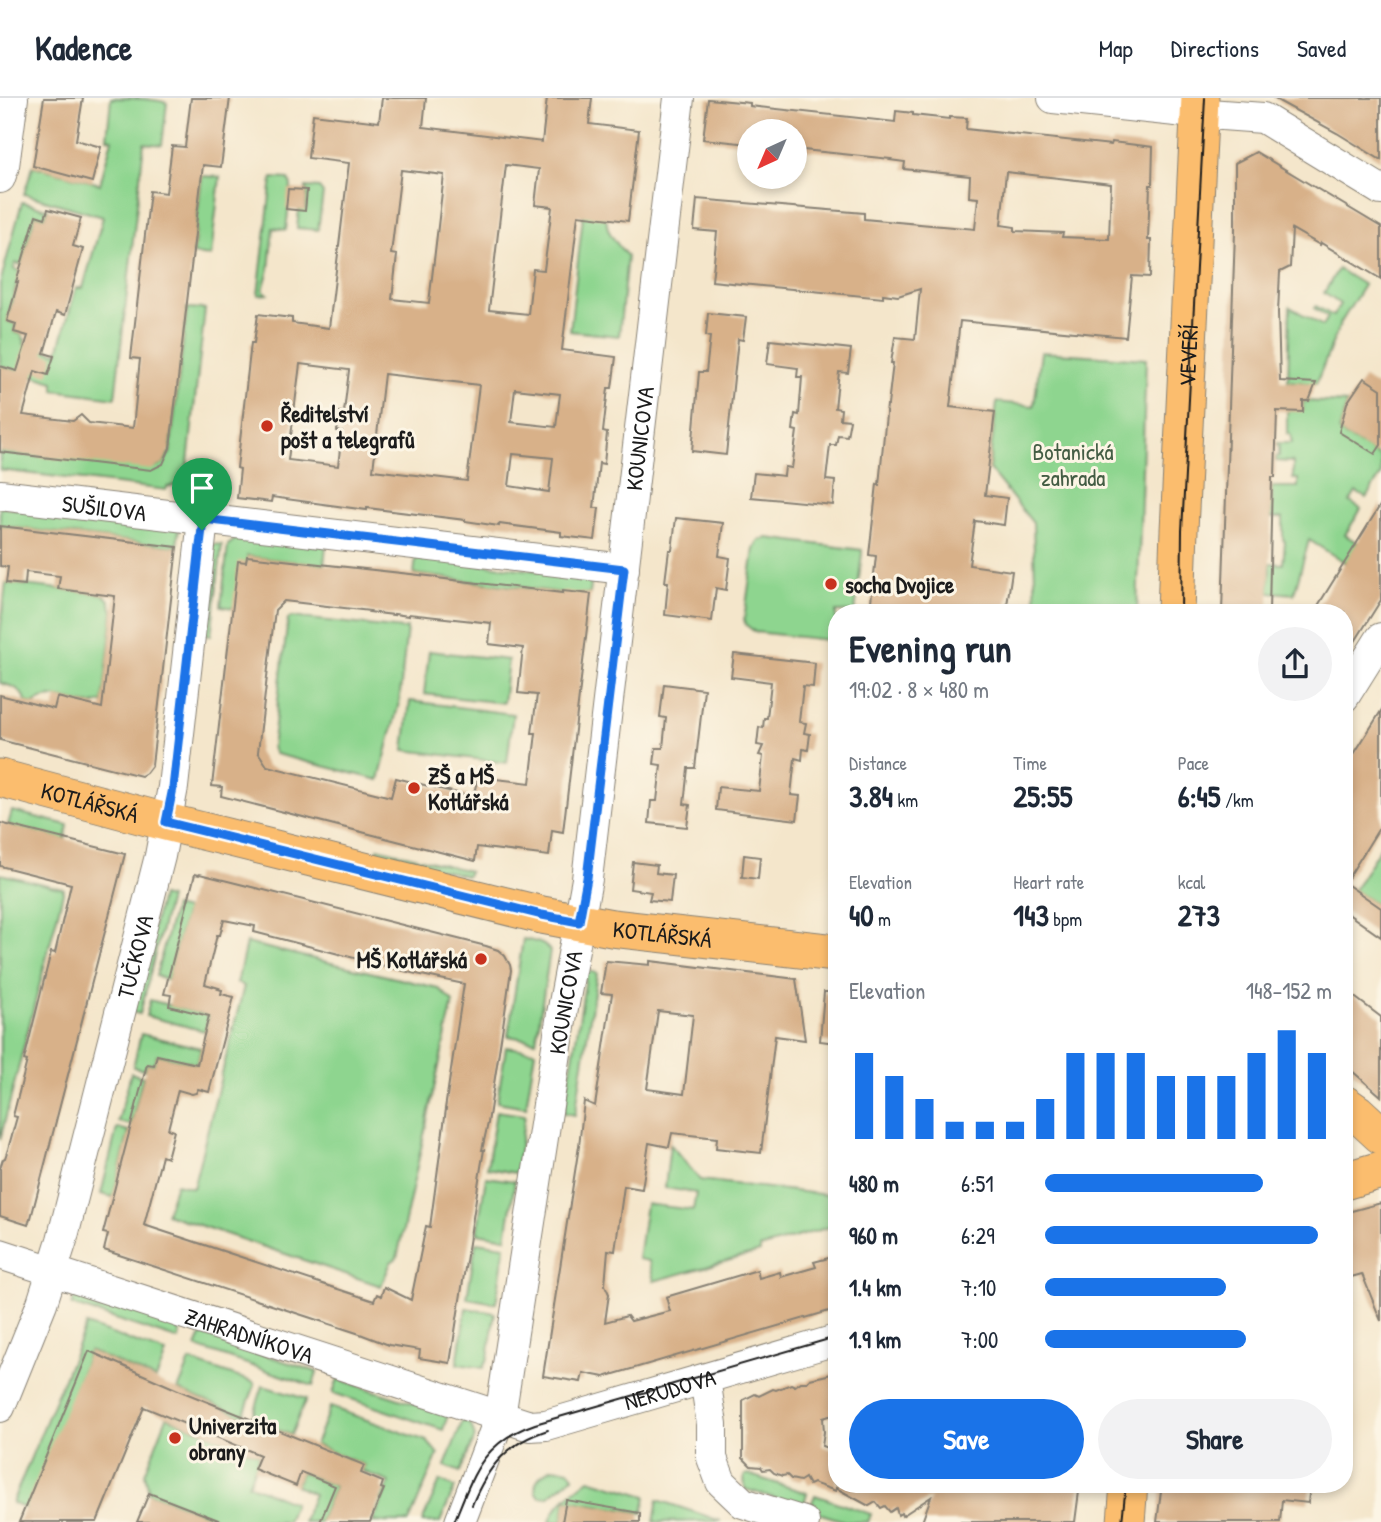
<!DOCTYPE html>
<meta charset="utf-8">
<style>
body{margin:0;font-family:"Patrick Hand",sans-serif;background:#f2f2f3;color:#1f2937;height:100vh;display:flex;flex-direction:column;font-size:26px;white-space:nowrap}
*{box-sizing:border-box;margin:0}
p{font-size:23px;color:#747a83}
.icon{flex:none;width:38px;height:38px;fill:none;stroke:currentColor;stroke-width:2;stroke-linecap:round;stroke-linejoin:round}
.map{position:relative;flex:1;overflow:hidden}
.side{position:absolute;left:828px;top:506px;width:525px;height:889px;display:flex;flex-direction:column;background:#fff;border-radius:28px;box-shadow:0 4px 10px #0003}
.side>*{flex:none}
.needle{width:46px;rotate:224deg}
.buttons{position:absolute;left:737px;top:21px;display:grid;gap:14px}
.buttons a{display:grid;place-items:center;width:70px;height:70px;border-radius:50%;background:#fff;box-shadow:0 4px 10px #0003;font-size:35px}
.pin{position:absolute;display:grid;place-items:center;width:60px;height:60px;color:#fff;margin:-72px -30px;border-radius:50% 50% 50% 0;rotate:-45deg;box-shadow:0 0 7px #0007}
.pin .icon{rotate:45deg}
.round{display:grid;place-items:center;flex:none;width:74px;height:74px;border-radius:37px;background:#f2f2f3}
.overview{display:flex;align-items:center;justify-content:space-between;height:119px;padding:0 21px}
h1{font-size:38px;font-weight:700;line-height:52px}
.stats{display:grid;grid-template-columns:repeat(3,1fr);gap:10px;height:119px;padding:7px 21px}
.stats div{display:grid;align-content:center}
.stats b{font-size:30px;font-weight:700}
.stats small{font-size:19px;font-weight:400}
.stats p{font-size:19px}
.chart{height:196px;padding:14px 21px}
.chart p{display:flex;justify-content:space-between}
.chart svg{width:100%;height:126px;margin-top:7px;stroke:#1a73e8;stroke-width:6}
.cta{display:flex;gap:14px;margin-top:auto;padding:14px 21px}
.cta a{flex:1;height:80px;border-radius:42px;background:#1a73e8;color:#fff;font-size:28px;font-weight:700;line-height:80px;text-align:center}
.cta a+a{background:#f2f2f3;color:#1f2937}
ul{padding:0 21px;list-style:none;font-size:23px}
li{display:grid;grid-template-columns:112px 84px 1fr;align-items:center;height:52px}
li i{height:18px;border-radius:9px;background:#1a73e8}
header{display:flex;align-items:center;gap:42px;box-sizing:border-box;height:98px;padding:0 35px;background:#fff;border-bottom:2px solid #e0e1e3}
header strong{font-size:33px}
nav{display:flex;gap:38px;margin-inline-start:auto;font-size:24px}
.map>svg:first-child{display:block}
.green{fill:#8ed58f;stroke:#557856;stroke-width:2}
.building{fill:#d8b189;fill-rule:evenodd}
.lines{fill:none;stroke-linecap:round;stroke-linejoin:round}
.minor-casing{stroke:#888174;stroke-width:32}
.major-casing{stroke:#888174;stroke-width:39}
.minor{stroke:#fff;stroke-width:30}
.major{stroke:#fbbd6e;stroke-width:37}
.tram{stroke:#1c1c1c;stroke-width:2}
.route-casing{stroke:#fff;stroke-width:14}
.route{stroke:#1a73e8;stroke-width:9}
.poi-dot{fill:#c8321e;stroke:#fcf5e5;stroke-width:2.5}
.labels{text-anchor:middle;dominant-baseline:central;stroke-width:6;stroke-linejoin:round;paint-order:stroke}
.street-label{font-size:23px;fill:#1c1c1c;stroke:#fcf5e5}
.poi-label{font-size:23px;font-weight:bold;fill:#1c1c1c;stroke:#fcf5e5;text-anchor:start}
.park-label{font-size:23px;fill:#445d44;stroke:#fcf5e5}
</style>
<header>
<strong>Kadence</strong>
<nav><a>Map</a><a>Directions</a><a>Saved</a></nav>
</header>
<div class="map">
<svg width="1381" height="1424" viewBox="0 0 1381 1424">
<rect width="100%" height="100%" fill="#fcf5e5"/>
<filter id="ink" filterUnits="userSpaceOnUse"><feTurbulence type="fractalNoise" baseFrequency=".0143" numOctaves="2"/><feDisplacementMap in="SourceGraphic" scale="14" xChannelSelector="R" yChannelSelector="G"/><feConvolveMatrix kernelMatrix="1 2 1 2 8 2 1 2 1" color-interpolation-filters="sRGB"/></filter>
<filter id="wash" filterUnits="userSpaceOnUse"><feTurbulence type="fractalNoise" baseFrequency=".00686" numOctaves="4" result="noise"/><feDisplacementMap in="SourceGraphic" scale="28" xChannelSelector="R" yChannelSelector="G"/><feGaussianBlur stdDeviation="1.57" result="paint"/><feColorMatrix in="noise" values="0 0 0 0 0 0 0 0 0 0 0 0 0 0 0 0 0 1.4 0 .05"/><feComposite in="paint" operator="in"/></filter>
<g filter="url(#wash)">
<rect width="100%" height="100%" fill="#f4e6cb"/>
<g class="green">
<path d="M111,0C128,0 153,0 167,5L162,47L144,45L115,300L54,292V284L0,268V186L22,104L48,111L45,120L36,117L21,167L15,165L14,171L20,173L7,223L16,226L14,234L23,237L22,240L25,241L24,246L56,255L58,254L76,190H83L103,119L24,96L33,68L100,86L112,41L107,40Z"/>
<polygon points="202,78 220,79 211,158 193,156"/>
<polygon points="272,80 289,81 291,88 286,132 273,130 269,171 263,192 268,196 258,197"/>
<polygon points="306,89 319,90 323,95 318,132 297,130 299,112 305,112 307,93 306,92"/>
<path d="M585,100L607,102C604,132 608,135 627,158L619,238L570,233Z"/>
<polygon points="1338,171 1364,187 1340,226 1316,286 1288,283 1290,209 1323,228 1328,219 1314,210 1316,208 1333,218 1340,206 1324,195"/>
<path d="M187,210L205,211L187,374L179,386L167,389L166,392L0,372V354L152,369C161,369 166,365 168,356H170Z"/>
<polygon points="1041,254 1146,261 1137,514 1036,514 1033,425 989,371 997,304 1034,308"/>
<polygon points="1303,303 1347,305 1339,334 1381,359 1381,377 1366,400 1356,394 1350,404 1361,411 1345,437 1358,445 1346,465 1309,442 1294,496 1269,494 1270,465 1283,466 1285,443 1283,442 1283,420 1271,420 1272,389 1298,389 1298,381 1293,381 1293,364 1276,363 1276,359 1279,358 1279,348 1276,347 1276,345 1292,345 1290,336 1287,336 1287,313 1303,313"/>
<polygon points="0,409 179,430 177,449 0,428"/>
<polygon points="240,438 326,448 324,467 247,458 247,460 249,460 233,510 221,508 228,447"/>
<polygon points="767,440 862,452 862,455 855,514 836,514 836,543 755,534 746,527 744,522 754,451 758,443"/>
<polygon points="213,446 222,447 211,537 203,536"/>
<polygon points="416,459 592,479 590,496 563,495 414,476"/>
<path d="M6,485L103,496L109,502L113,513L103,604C98,605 92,607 86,606C66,604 52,592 33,606L27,604C19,590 16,589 0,585V536Z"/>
<polygon points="291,519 403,531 407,530 399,605 379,682 275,656 272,650 288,521"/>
<polygon points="429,553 508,562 503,605 424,596"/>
<polygon points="410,603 513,616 507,665 404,652"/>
<polygon points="12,713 68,727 65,742 8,727"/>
<polygon points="1381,748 1381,810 1354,792"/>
<polygon points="378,750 469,773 467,778 377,755"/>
<polygon points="0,776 64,791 0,1042"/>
<polygon points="161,798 169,800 140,916 132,914"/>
<polygon points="174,809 186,812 168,882 156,878"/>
<path d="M523,841C533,843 544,844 550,853L536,943L508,938Z"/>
<polygon points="246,845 438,890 453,904 397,1160 391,1164 381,1188 166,1116 176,1086 193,1090 244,888 237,885"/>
<polygon points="587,873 597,875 575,1017 564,1015"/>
<polygon points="150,902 209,918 205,933 146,918"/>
<polygon points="141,936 201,950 197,966 157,957 154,967 147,966 145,972 133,969"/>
<polygon points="506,949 535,953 526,1009 497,1004"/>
<polygon points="131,975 143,979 131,1027 118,1024"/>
<polygon points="496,1013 525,1017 516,1075 487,1070"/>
<polygon points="117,1030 129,1033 113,1099 101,1096"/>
<polygon points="670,1046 700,1082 836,1098 836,1127 760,1150 760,1154 654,1183 649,1163 638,1161 646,1106 693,1112 696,1095 665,1090"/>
<polygon points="486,1079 515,1083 506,1140 477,1135"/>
<polygon points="476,1144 505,1148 496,1205 467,1200"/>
<path d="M77,1193L175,1226C181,1231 180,1234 179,1242L72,1207Z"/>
<polygon points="466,1210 495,1215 488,1260 483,1270 457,1266"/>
<polygon points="86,1227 166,1255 156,1281 89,1253 29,1412 12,1405"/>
<polygon points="201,1237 204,1237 317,1274 313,1288 196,1249"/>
<polygon points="190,1263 253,1284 255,1287 243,1318 178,1292"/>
<polygon points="338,1281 448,1317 443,1332 333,1295"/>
<polygon points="263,1288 306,1301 291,1337 252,1321"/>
<polygon points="330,1309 427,1343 438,1356 409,1424 373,1424 389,1384 362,1373 364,1367 315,1347"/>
<polygon points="167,1319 260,1357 248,1386 294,1405 287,1424 207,1424 209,1418 149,1395 145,1375"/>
<polygon points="463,1322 471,1327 475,1339 460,1374 445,1368"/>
<path d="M552,1370L569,1372L574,1378L549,1398L540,1399L536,1395C533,1382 541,1376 552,1370Z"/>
<polygon points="301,1374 335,1388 320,1424 303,1424 314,1396 296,1388"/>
<polygon points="747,1376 807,1395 803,1409 745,1391 744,1378"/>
<path d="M589,1381L646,1398L643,1415L566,1402L562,1424H550C554,1406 576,1392 589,1381Z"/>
<polygon points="440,1383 455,1389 440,1424 422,1424"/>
<polygon points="815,1397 871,1416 868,1424 847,1424 809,1412"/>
<polygon points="658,1402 721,1423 654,1424"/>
</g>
<g id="blocks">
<g class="building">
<polygon points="44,0 83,0 76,42 101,49 92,84 33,68"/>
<polygon points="191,0 230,0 221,69 203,67 170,350 163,366 151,372 0,354 0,268 17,273 28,238 14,234 16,226 7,223 18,184 16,184 36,117 45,120 48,111 81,120 73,148 83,151 65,217 56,214 44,255 54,258 48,277 35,273 23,317 73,323 81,317 89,325 133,330 140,261 131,260 150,93 166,95 172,48 185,49"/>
<path d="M382,0H426L423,29L542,44L547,0H592L589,26L639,32L628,123L578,117L562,252L616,259L612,290H608L603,334L607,335L604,366L599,365L594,410H599L595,442L561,438V434L499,426V428L465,423V422L367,410V412L272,399L271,404L237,400L240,371L237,370L251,245H254L258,216L292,220V225L329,230L349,65L308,60L313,16L379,24ZM506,67L539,71L535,107L552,109L544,172L533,171L528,216L489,212ZM401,72L444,77L429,205L392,201L397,157L391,156ZM300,266L349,272L344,314H340L337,333L342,334L338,368L288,362ZM384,276L479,287L467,383L373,372ZM515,291L560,296L556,329L511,324ZM513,356L553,360L549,394L509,388Z"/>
<polygon points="1273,0 1381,0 1381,62 1337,35"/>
<path d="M708,1L750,5V8L895,24L896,13L913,15V17L949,21V19L967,20L966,31L1111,47L1112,44L1153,49L1152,87H1150L1148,142H1151L1150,179L1132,178L1126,239L960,223L950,309L995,314L985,397L1007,400L1004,427L975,423L969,467L1012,473L1006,514H871L870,513L876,458L869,457L877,386L879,387L887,307H888L893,265H891L895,239L915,241L920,191L898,198L883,196V200L712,183L717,134L694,132L697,101L864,115V121L975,131L978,100L969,99L970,78L904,71L905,64L890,62L891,61L794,51V33H749V46L703,41ZM1006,74L1111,86L1109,141L1062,139L1063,135L1015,133V129L1001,127Z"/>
<polygon points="1256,54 1381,129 1381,181 1321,145 1320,147 1292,131 1290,169 1280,174 1278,214 1280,283 1316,285 1309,303 1303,303 1303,314 1277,313 1275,379 1272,379 1269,514 1222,514 1235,134 1235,65"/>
<polygon points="288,91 307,92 305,113 286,111"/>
<polygon points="708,215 746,219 743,242 738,241 726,357 692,353 699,274 706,274 710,239 706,238"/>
<polygon points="770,242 851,251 848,275 839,274 835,310 841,311 840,321 850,322 847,338 838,337 836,347 830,347 826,382 835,383 833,407 751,399 754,375 784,378 785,369 792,370 797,333 793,332 795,316 799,317 802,279 797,279 798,270 767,266"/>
<polygon points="1364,280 1381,291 1381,347 1375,356 1339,334 1347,305"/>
<polygon points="1381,406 1381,502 1344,561 1344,514 1314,514"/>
<polygon points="676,420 723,425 719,458 730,460 726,492 716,490 712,523 665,517 668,484 665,484 669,452 672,452"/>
<polygon points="0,428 177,449 152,667 146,675 141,678 0,642 0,597 54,611 57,599 102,610 115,498 58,491 60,478 26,474 25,487 6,485 8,469 0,468"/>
<path d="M247,458L437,479V480L563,495V493L591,496L563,734L552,732L549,758L477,749L475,763L221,698L222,689L212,688L238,463L246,464ZM284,503L370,513L369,514L394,517V516L409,518V516L491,525L489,546L523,550L518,595L537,597L532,635H536L530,685L478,679L473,699L396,680L391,699L267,668L258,654L275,512Z"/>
<polygon points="734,556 815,565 813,589 803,588 799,624 806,625 804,635 810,636 808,652 803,651 802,662 795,660 791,697 800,698 797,722 716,712 718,689 759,693 763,658 759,657 763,648 757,647 759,629 763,630 764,620 767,620 771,584 731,579"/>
<polygon points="664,586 704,591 695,670 688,670 684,706 690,707 687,729 649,725 651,703 657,703 661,667 654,666 656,650 663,650 666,620 660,619"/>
<polygon points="1381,613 1381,727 1345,785 1381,810 1381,839 1344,813 1344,672"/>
<polygon points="0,725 125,756 31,1120 30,1120 28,1127 0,1118 0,1070 3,1061 5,1060 8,1051 17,1019 13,1018 27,963 24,962 51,854 55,855 71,786 0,768"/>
<polygon points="744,757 760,759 758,781 742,779"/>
<polygon points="633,764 657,767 656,775 673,777 670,804 649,802 651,794 630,791"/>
<path d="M195,776L199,777L200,776L486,848L498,852L505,858L510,867L511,872L504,921L488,1025L482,1052H484L481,1069L450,1265L419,1260L420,1252L389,1247L360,1236L104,1152L108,1136L103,1135L147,966L154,967L157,957L197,966L205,933L209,918L169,908L171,897L164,896ZM224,822L255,828L254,834L412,875L464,886L445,1011H446L430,1129L426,1128L411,1202L384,1189L381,1198L377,1196L374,1203L144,1127L162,1058L167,1060L174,1033L168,1031L178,992L192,996L196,995L198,991L209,994L234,899L221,896L222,892L218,891L219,890L205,886L217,837H220Z"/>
<path d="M606,863L650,867V863L796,881L805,942L775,938L761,1055L716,1050L717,1040L672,1035L669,1049L649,1045L642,1091L624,1088L615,1153L608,1152L605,1187L609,1196L605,1224L627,1218L631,1223L670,1213L666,1199L757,1172L759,1180L780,1174L781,1179L816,1169L814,1164L836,1158V1211L604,1279L583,1275L581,1284L543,1278L579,1048L584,1003L595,1008L612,896L601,895ZM658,913L693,917L684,996L647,991Z"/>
<polygon points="1344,891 1381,919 1381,998 1344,966"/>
<polygon points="824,894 836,894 836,945 820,943"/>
<polygon points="1381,1105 1381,1223 1362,1176 1344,1181 1344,1115"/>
<polygon points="89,1253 178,1292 364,1367 361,1375 383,1384 381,1390 384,1391 370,1424 320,1424 335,1388 301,1374 296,1388 254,1371 260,1357 144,1309 97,1424 19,1424"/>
<polygon points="836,1275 836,1316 823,1320 824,1334 822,1348 836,1353 836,1386 1080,1386 1075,1424 922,1424 931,1399 902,1418 901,1415 898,1417 896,1410 890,1414 885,1408 881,1410 876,1404 869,1408 836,1390 836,1393 813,1385 809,1387 805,1380 800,1383 791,1381 787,1377 782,1378 774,1375 770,1371 763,1372 761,1369 751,1368 743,1360 743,1302 755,1296 759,1298 773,1291 776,1292 791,1286 795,1288 801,1284 807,1284 810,1281"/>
<polygon points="1162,1386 1296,1386 1310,1388 1308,1405 1282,1402 1280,1424 1157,1424"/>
<polygon points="149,1395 221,1423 221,1424 137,1424"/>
<polygon points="566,1402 640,1415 640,1424 562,1424"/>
</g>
</g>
</g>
<g filter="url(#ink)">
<use href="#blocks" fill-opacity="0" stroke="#888174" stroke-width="2"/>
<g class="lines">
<g class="minor-casing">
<g id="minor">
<polyline points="1053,0 1195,15 1263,20 1381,92"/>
<polyline points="0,80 4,68 13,0"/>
<path id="s1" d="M0,397L624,471"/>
<polyline points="1344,599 1381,540"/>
<path id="s2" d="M0,1156L530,1328L546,1327L836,1242"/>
<polyline points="705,1281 712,1326 712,1360 721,1384 743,1405 804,1424"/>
<path id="s3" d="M0,1309L42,1205L62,1142L160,758L173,689L206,395"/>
<path id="s4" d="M460,1424L500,1319L562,916L587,781L679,0"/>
</g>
</g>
<g class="major-casing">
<g id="major">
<path id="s5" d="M1176,514L1179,432L1200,0"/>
<path id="s6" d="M0,680L166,724L542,817L612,830L836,855"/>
<polyline points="1344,1006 1357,1015 1381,1037"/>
<polyline points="1344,1083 1381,1072"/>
<polyline points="1126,1424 1129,1386"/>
</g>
</g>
<use href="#minor" class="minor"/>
<use href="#major" class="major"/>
<g class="tram">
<polyline points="1181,514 1182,433 1205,0"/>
<path d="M472,1407C488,1368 507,1345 548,1332"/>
<path d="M454,1424C473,1377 482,1344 535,1326L836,1239"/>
<polyline points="1122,1424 1126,1386"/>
</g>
</g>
</g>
<g class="lines" filter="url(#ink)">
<g class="route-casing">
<polygon id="route" points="203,421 624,471 587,780 579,824 542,817 166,724 173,690"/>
</g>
<use href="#route" class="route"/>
</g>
<g class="poi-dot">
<circle cx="267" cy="328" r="7"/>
<circle cx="831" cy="486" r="7"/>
<circle cx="414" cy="690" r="7"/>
<circle cx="481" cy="861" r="7"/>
<circle cx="175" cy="1340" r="7"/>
</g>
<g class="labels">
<g class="street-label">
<text stroke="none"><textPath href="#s5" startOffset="257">VEVEŘÍ</textPath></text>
<text stroke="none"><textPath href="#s4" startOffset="1101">KOUNICOVA</textPath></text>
<text stroke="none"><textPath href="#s1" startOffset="105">SUŠILOVA</textPath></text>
<text stroke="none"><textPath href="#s6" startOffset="93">KOTLÁŘSKÁ</textPath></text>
<text stroke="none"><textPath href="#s6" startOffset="681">KOTLÁŘSKÁ</textPath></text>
<text stroke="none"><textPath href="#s3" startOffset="471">TUČKOVA</textPath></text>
<text stroke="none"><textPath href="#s4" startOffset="532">KOUNICOVA</textPath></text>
<text stroke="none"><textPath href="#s2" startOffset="262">ZAHRADNÍKOVA</textPath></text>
<text stroke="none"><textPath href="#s2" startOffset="702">NERUDOVA</textPath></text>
</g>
<g class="poi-label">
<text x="281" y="315">Ředitelství<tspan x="281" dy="26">pošt a telegrafů</tspan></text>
<text x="845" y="486">socha Dvojice</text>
<text x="428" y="677">ZŠ a MŠ<tspan x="428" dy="26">Kotlářská</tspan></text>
<text x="467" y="861" text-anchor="end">MŠ Kotlářská</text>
<text x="189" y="1327">Univerzita<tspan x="189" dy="26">obrany</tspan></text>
</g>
<g class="park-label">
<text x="1073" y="353">Botanická<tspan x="1073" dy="26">zahrada</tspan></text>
</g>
</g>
</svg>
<div class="buttons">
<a><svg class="needle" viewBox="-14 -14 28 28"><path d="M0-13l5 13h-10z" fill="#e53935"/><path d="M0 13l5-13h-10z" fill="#747a83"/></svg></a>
</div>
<div class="pin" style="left:202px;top:432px;background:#1e9e55"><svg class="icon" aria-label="arrive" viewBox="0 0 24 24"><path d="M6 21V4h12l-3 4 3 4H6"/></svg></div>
<section class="side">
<div class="overview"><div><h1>Evening run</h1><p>19:02 · 8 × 480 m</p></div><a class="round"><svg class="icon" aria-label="share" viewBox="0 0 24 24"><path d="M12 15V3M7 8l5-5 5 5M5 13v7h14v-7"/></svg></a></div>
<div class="stats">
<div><p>Distance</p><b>3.84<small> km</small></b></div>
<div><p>Time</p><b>25:55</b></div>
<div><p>Pace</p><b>6:45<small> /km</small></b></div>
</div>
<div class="stats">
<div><p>Elevation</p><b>40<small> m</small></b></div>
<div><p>Heart rate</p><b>143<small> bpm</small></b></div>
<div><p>kcal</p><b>273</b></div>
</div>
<div class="chart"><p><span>Elevation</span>148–152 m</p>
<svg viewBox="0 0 160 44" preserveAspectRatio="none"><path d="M5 44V14M15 44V22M25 44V30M35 44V38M45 44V38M55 44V38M65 44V30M75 44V14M85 44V14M95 44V14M105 44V22M115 44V22M125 44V22M135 44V14M145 44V6M155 44V14"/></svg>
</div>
<ul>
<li><b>480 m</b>6:51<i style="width:76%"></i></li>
<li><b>960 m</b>6:29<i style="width:95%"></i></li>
<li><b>1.4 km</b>7:10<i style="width:63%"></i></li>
<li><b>1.9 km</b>7:00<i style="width:70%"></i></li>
</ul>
<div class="cta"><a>Save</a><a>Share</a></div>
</section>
</div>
